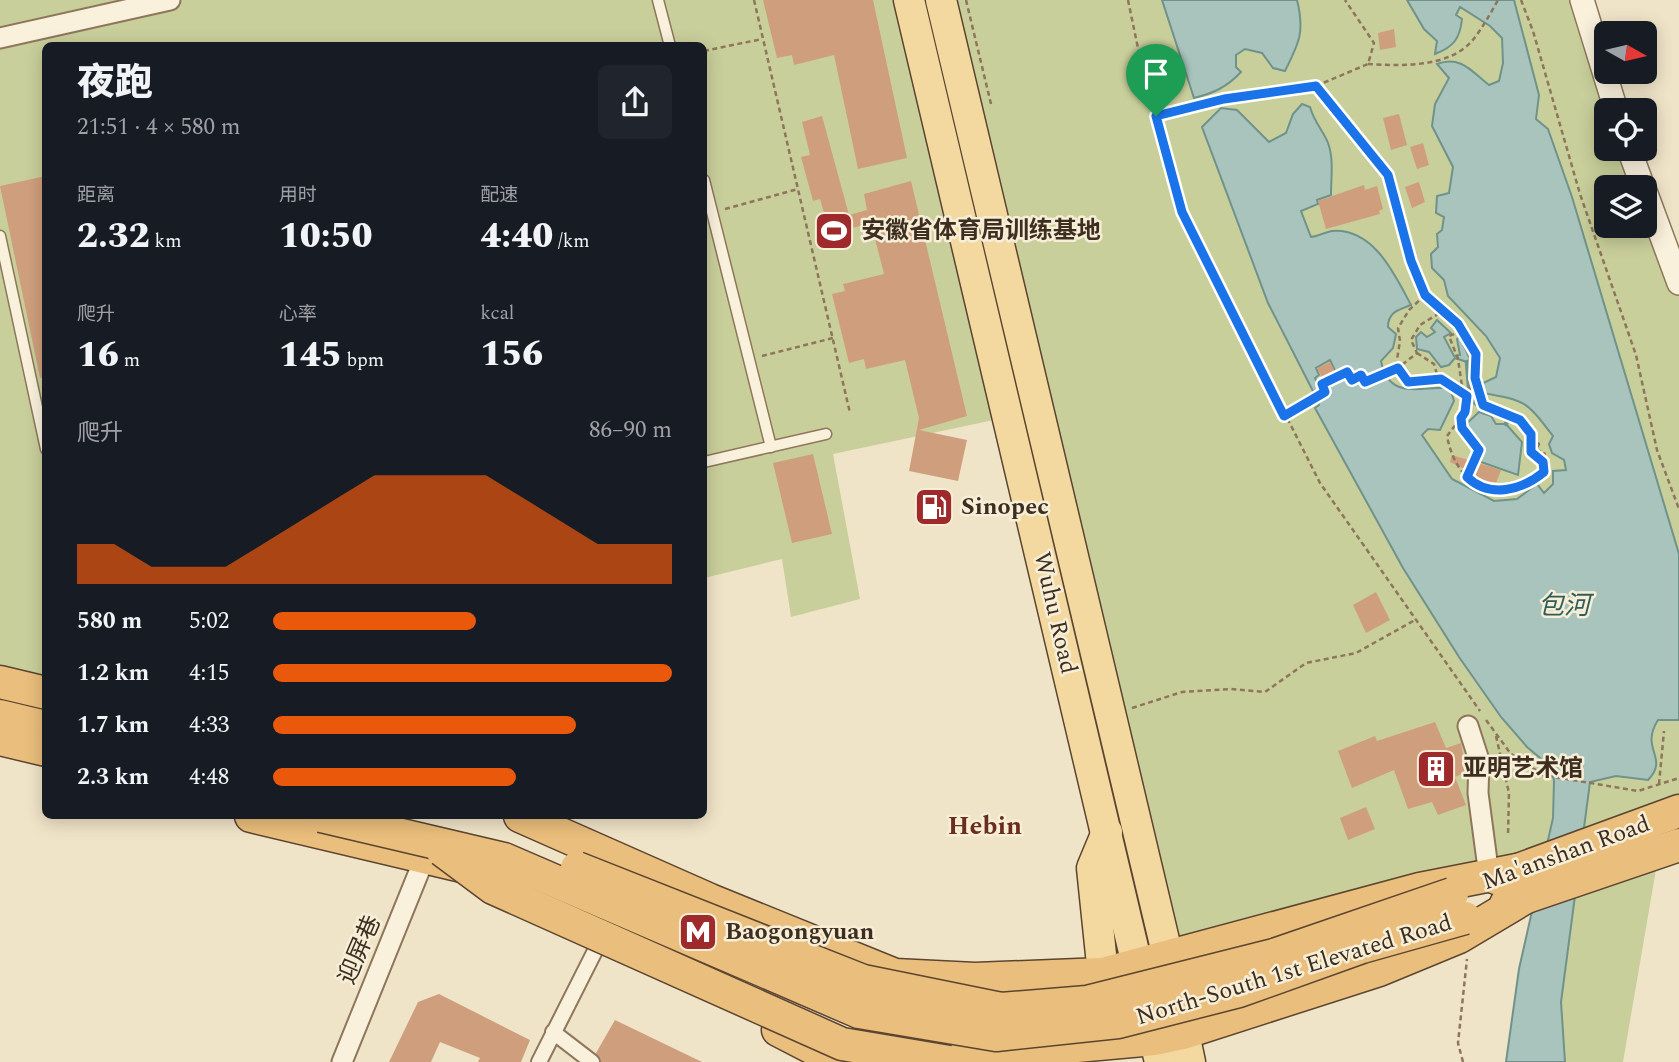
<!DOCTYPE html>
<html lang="zh">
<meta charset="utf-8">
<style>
body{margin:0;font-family:Spectral,"Noto Sans SC",serif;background:#20242c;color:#f1f3f6;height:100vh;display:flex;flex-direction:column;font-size:26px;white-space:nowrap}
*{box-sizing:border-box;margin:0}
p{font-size:23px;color:#9ea1a6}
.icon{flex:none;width:38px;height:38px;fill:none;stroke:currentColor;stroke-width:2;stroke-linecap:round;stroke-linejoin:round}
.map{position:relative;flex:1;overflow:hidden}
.details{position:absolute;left:42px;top:42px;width:665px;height:777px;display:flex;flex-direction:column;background:#171b24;border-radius:10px;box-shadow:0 4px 18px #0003}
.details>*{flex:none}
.needle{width:46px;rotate:98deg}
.buttons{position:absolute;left:1594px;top:21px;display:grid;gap:14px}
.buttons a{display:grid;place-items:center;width:63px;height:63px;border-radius:10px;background:#171b24;box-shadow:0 4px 18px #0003;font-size:35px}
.pin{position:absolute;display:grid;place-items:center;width:60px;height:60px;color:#fff;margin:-72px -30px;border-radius:50% 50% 50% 0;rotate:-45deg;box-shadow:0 0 7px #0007}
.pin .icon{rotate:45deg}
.round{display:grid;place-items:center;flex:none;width:74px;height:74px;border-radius:10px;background:#20242c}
.summary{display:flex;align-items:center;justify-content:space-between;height:119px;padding:0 35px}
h1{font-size:38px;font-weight:800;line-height:52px}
.figures{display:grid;grid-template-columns:repeat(3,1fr);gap:10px;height:119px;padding:7px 35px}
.figures div{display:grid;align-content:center}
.figures b{font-size:35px;font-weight:800}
.figures small{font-size:19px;font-weight:400}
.figures p{font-size:19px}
.chart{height:196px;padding:14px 35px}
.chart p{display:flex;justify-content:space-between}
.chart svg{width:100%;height:126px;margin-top:7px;fill:#ea580c;opacity:.7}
ul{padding:0 35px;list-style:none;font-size:23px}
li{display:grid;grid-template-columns:112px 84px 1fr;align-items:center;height:52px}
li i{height:18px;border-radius:9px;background:#ea580c}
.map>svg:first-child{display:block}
.green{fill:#c9cf9b;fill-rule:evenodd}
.water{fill:#a9c4bc;stroke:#6f938a;stroke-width:2}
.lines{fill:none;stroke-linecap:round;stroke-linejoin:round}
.stream{stroke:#6f938a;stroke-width:4.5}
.building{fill:#cf9f7d}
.service-casing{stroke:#8d765c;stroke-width:13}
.pedestrian-casing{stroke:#8d765c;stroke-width:18}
.minor-casing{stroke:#8d765c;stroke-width:23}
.tertiary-casing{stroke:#8d765c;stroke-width:26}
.primary-casing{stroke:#5b4430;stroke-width:33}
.trunk-casing{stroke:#5b4430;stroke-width:35}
.path{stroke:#8d765c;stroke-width:2.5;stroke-dasharray:5 3.5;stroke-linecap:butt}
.service{stroke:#faf1dc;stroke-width:10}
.pedestrian{stroke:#faf1dc;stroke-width:14}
.minor{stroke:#faf1dc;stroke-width:19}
.tertiary{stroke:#faf1dc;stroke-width:23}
.primary{stroke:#f3d9a0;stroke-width:30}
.trunk{stroke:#eabe7c;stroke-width:32}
.trunk-bridge-casing{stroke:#5b4430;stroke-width:35;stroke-linecap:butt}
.trunk-bridge{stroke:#eabe7c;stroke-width:32}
.route-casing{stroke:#fff;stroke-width:14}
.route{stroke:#1a73e8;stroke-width:9}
.labels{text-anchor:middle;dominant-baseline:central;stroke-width:5;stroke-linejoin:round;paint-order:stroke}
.poi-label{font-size:24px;font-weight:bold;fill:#3d2e20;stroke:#f7eed8;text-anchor:start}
.street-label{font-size:24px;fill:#3d2e20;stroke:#f7eed8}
.water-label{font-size:26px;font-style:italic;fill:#2f5d5a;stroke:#f7eed8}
.neighbourhood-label{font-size:26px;font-weight:bold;fill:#6b2e1e;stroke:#f7eed8}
</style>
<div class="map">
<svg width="1679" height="1062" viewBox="0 0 1679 1062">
<rect width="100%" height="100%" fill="#f0e4c8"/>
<g class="green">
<polygon points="0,0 909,0 1008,417 833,454 860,599 791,617 782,559 704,578 704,46 46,46 45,703 0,692"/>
<path d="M941,0H1586L1606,110V149H1635L1679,277V811L1168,957ZM1606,187H1645V226H1606Z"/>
<polygon points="1659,852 1623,1062 1565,1062 1561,1002 1576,880"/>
</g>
<g class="water">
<path d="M1162,0H1297C1305,32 1299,43 1285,71L1273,68L1262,53L1245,49L1236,55V67L1241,72C1227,87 1214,93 1194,98Z"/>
<path d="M1407,0H1514L1539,95L1536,119L1548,129L1572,197L1679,554V720H1658C1639,750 1670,757 1648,780L1616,776L1590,782L1561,1002L1565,1062H1506L1519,969L1553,818L1554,781L1551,767L1527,747L1501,717L1459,657L1403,568L1315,408L1319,405L1318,401L1331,394L1326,385L1339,379L1330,360L1316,368L1319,375L1315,378L1322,391L1315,395L1268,303L1202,127L1221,108L1237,110L1269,142L1286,133L1293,114L1302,104L1310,107C1315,124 1323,130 1328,143C1334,159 1331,178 1331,195L1317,200L1318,204L1301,211L1311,237C1318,236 1326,232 1332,231C1374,228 1395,275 1411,305C1398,310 1388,312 1388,327L1396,334L1393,348L1381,361C1389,401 1420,386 1450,388L1454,401L1440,430L1428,429L1422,435L1452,479L1494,501L1517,499L1537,484L1544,493L1553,484V471L1566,470L1564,460L1552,453L1549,444L1553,436C1526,401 1527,401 1483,393L1481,384L1496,377L1500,358L1486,336L1448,296L1444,280L1432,268L1431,254L1438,247L1437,234L1442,230L1444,217L1436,213L1437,196L1449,193L1453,167L1432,126L1435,104L1449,78L1437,64C1461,55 1472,72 1489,85L1499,81L1503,63L1502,38L1490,26L1460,7L1456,15L1462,19C1460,38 1454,47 1435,54L1437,41L1424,29Z"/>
<polygon points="1437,320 1451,333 1444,337 1454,356 1460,355 1457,339 1460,337 1470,359 1467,362 1455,358 1449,365 1441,367 1429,352 1417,349 1416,337 1421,332 1427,337 1435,332 1431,328"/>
<polygon points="1479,412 1491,416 1496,424 1506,424 1522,442 1518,475 1481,462 1481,446 1464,426"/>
</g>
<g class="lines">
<polyline class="stream" points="1467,362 1470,399 1483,409 1508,418 1506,424"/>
</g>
<g class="building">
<polygon points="763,0 873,0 907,158 858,169 834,55 794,65 792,55 777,58"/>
<polygon points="1394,29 1396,47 1380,50 1378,33"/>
<polygon points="1399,114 1407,145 1391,150 1383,118"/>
<polygon points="822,116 849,215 867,210 864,194 911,181 967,416 919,430 967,440 958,481 909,471 919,418 905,360 866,369 864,359 849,363 832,294 845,291 843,284 884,274 871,223 830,234 820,199 813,201 801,157 810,155 802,122"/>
<polygon points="1423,143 1429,165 1417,169 1410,147"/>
<polygon points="46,176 46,377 40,378 0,186"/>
<polygon points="1419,182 1425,202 1412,208 1405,187"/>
<polygon points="1364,185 1365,190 1377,186 1383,209 1379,211 1380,214 1326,229 1318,201"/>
<polygon points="1330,362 1336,374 1323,380 1317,368"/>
<polygon points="813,454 832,534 792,543 773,463"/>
<polygon points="1452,455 1501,470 1495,486 1473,480 1475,474 1450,462"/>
<polygon points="1376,592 1390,620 1366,633 1353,605"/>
<polygon points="1435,722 1446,748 1461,743 1466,772 1455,777 1466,805 1438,815 1432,802 1408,809 1394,770 1352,788 1338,751 1375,736 1377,741"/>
<polygon points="1366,807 1375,829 1348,840 1340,818"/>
<polygon points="439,994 530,1040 521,1062 478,1062 480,1058 440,1042 431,1062 389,1062 418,1002"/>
<polygon points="615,1020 702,1062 601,1062 596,1053"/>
</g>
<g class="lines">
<g class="service-casing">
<g id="service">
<polyline points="658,0 670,46"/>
<polyline points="704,180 771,447"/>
<polyline points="0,236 46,449"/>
<polyline points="704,462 826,434"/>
</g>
</g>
<g class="pedestrian-casing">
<g id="pedestrian">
<polyline points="553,1032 592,1062"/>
<polyline points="539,1062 603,935"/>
</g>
</g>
<g class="minor-casing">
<g id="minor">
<polyline points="0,38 170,0"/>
<polyline points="1468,726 1479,760 1478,793 1489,876"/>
<polyline points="342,1062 425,857"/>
</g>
</g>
<g class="tertiary-casing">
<g id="tertiary">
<polyline points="1582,0 1616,110"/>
<polyline points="1629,149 1643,187"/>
<polyline points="1645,191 1679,283"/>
</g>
</g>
<g class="primary-casing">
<g id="primary">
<polyline points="909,0 1160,1062"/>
<polyline points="941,0 1168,957 1190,1062"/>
<polyline points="1103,974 1092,868 1107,832"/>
</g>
</g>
<g class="trunk-casing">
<g id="trunk">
<polyline points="0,682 46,693"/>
<polyline points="0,716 46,727"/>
<polyline points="0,739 46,750"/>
<polyline points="251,816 470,868"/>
<polyline points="520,816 710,900 895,975 975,979 1103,974 1420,889 1517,870"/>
<polyline points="1496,878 1679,811"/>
<polyline points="1506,904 1679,845"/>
<polyline points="778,1030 834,1059 852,1062"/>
<polyline points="917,1043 979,1055 1154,1039 1183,1033 1379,970 1459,937 1526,897"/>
</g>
</g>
<g class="path">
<polyline points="754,0 850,413"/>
<polyline points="966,0 991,104"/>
<polyline points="1128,0 1140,58 1183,212 1320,483 1480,711"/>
<polyline points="1521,0 1533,31 1580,194 1636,355 1657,450 1679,509"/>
<polyline points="704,51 762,39"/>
<path d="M1368,64C1400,66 1448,68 1472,41C1482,29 1490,14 1498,0"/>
<polyline points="1316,86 1368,64 1374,43 1345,0"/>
<path d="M1156,116L1224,99L1278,94L1316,86L1388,175L1411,261L1425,295L1458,324L1476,353L1475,378L1483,405L1520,420L1539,444L1536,450L1544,452L1548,469C1505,505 1458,494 1447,436L1465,412L1467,396L1475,378"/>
<polyline points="725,209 798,189"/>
<polyline points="1425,295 1409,310 1398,328 1400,341 1396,366 1408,381 1441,379 1467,395"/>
<polyline points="1462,331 1449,336 1458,359 1463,393"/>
<polyline points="1417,353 1434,364 1438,378"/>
<polyline points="762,356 833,338"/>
<polyline points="1284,416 1325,392 1322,384 1347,372 1352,380 1361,375 1365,382 1398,368 1417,353 1411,340 1420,325 1443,311"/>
<polyline points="1461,418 1462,428 1479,450 1467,477"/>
<polyline points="1531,434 1531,452 1543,462 1544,470"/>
<polyline points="1132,708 1182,692 1230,689 1265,692 1306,663 1356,653 1415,620"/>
<polyline points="1486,720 1511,754 1543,775 1638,791 1679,778"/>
<polyline points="1496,736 1509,793 1508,835"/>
<polyline points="1659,784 1664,731"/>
<polyline points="1463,1062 1458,1043 1467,959"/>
</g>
<use href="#service" class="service"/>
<use href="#pedestrian" class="pedestrian"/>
<use href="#minor" class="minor"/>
<use href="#tertiary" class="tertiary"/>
<use href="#primary" class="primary"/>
<use href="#trunk" class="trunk"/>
<g class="trunk-bridge-casing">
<g id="trunk-bridge">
<polyline points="321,816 504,859 859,1012 996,1035 1118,1022 1239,991 1362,947 1465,918"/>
<polyline points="442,850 493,888 842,1044 949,1062"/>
<polyline points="577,868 863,981 1001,1009 1087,1002 1274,955 1452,894"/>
</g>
</g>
<use href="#trunk-bridge" class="trunk-bridge"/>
</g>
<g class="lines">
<g class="route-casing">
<path id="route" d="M1316,86L1388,175L1411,261L1425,295L1458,324L1476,354L1475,378L1483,405L1520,420L1531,434V452L1543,462L1544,472C1522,490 1490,499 1467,477L1479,450L1462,428L1461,418L1465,412L1467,396L1441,379L1408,382L1398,368L1365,382L1361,375L1352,380L1347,372L1322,384L1325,392L1284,416L1182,212L1156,116L1224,99Z"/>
</g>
<use href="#route" class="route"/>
</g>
<defs>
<g id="stadium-square" transform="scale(2.0125)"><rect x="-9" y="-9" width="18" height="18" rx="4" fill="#9e2a2b" stroke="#f7eed8"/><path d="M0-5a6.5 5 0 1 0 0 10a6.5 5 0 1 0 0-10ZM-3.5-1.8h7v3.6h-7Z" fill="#fff"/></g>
<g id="fuel-square" transform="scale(2.0125)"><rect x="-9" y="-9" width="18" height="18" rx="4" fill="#9e2a2b" stroke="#f7eed8"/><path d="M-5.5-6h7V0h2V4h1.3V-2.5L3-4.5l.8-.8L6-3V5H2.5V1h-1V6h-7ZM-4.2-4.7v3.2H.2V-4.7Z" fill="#fff"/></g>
<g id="building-square" transform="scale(2.0125)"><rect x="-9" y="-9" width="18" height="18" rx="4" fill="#9e2a2b" stroke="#f7eed8"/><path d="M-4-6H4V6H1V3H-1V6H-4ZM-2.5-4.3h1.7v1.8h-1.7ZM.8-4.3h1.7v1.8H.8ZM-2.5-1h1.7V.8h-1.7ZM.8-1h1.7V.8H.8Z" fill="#fff"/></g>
<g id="metro-square" transform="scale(2.0125)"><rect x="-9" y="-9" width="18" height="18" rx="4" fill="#9e2a2b" stroke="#f7eed8"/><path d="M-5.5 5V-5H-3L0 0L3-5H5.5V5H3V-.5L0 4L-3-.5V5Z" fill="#fff"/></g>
</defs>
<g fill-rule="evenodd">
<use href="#stadium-square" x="834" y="231"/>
<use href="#fuel-square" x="934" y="507"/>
<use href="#building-square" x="1436" y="769"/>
<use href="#metro-square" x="698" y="932"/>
</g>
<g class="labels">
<g class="poi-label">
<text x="861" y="231">安徽省体育局训练基地</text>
<text x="961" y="507">Sinopec</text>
<text x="1463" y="769">亚明艺术馆</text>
<text x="725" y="932">Baogongyuan</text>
</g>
<g class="street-label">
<text transform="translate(1055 613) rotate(77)">Wuhu Road</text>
<text transform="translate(1566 853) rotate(-20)">Ma'anshan Road</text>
<text transform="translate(360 950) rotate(-67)">迎屏巷</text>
<text transform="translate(1294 970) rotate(-17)">North-South 1st Elevated Road</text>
</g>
<g class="water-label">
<text x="1564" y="606">包河</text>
</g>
<g class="neighbourhood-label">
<text x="985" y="826">Hebin</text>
</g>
</g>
</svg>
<div class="buttons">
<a><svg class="needle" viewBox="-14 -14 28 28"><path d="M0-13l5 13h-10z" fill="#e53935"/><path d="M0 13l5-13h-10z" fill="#9ea1a6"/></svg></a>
<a><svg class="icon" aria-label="locate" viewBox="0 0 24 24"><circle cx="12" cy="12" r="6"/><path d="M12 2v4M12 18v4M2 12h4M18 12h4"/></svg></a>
<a><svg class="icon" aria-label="layers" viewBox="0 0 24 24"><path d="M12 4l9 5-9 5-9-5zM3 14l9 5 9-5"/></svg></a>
</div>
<div class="pin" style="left:1156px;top:116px;background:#1e9e55"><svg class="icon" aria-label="arrive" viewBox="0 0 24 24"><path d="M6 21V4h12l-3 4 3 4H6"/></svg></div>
<section class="details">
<div class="summary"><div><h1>夜跑</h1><p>21:51 · 4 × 580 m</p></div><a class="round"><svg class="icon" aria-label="share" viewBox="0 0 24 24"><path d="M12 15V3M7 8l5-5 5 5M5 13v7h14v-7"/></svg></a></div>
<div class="figures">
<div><p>距离</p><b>2.32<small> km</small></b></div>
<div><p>用时</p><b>10:50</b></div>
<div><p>配速</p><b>4:40<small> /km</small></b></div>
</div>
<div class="figures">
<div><p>爬升</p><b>16<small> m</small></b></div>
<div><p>心率</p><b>145<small> bpm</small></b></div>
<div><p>kcal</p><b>156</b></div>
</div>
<div class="chart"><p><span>爬升</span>86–90 m</p>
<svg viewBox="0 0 160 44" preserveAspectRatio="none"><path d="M0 44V30L10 30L20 38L30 38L40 38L50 30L60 22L70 14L80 6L90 6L100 6L110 6L120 14L130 22L140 30L150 30L160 30V44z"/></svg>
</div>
<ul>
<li><b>580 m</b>5:02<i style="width:51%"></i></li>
<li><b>1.2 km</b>4:15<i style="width:100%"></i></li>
<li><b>1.7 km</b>4:33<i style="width:76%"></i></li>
<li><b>2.3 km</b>4:48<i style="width:61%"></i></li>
</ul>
</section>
</div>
